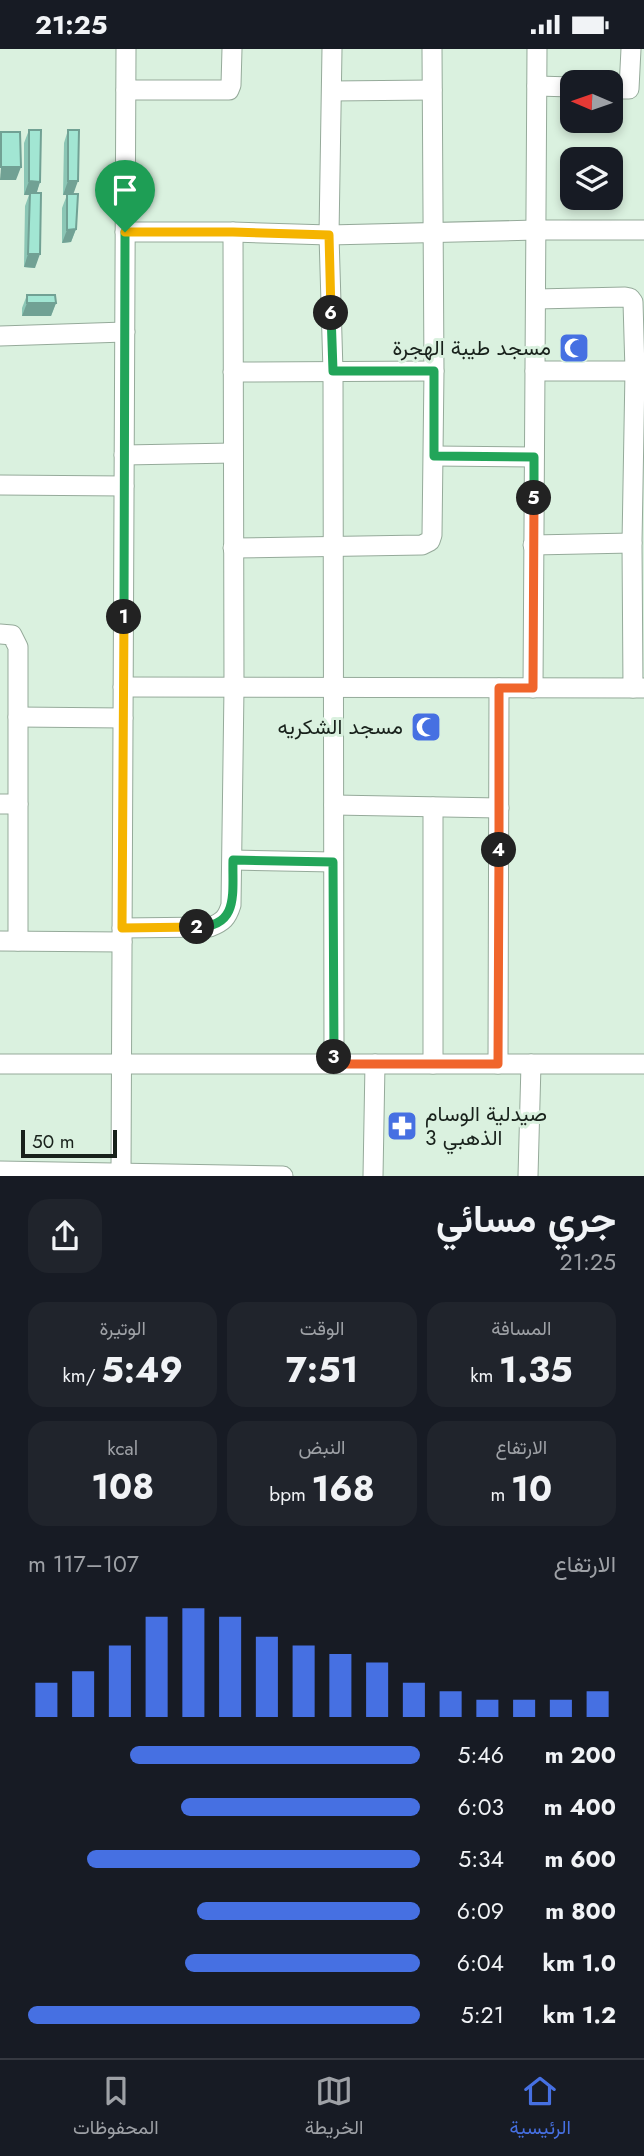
<!DOCTYPE html>
<html lang="ar">
<meta charset="utf-8">
<style>
body{margin:0;font-family:Jost,Vazirmatn,sans-serif;background:#20242c;color:#f1f3f6;direction:rtl;height:100vh;display:flex;flex-direction:column;font-size:26px;white-space:nowrap}
*{box-sizing:border-box;margin:0}
p{font-size:23px;color:#9ea1a6}
.icon{flex:none;width:38px;height:38px;fill:none;stroke:currentColor;stroke-width:2;stroke-linecap:round;stroke-linejoin:round}
.map{position:relative;height:1127px;overflow:hidden;direction:ltr}
.details{display:flex;flex-direction:column;background:#171b24;flex:1}
.details>*{flex:none}
.needle{width:46px;rotate:272deg}
.buttons{position:absolute;left:560px;top:21px;display:grid;gap:14px}
.buttons a{display:grid;place-items:center;width:63px;height:63px;border-radius:14px;background:#171b24;box-shadow:0 4px 10px #0003;font-size:35px}
.scale{position:absolute;left:21px;bottom:18px;width:96px;box-sizing:border-box;padding-left:7px;border:4px solid #18211b;border-top:0;font-size:19px;line-height:24px;white-space:nowrap;color:#18211b;-webkit-text-stroke:5px #daf1df;paint-order:stroke}
.pin{position:absolute;display:grid;place-items:center;width:60px;height:60px;color:#fff;margin:-72px -30px;border-radius:50% 50% 50% 0;rotate:-45deg;box-shadow:0 0 7px #0007}
.pin .icon{rotate:45deg}
.km{position:absolute;width:35px;height:35px;margin:-18px;border-radius:50%;background:#222;color:#fff;font-size:19px;line-height:35px;text-align:center}
.round{display:grid;place-items:center;flex:none;width:74px;height:74px;border-radius:21px;background:#20242c}
.headline{display:flex;align-items:center;justify-content:space-between;height:119px;padding:0 28px}
h1{font-size:38px;font-weight:700;line-height:52px}
.stats{display:grid;grid-template-columns:repeat(3,1fr);gap:10px;height:119px;padding:7px 28px}
.stats div{display:grid;align-content:center;border-radius:18px;background:#20242c;text-align:center}
.stats b{font-size:35px;font-weight:700}
.stats small{font-size:19px;font-weight:400}
.stats p{font-size:19px}
.chart{height:196px;padding:14px 28px}
.chart p{display:flex;justify-content:space-between}
.chart svg{width:100%;height:126px;margin-top:7px;stroke:#4670e2;stroke-width:6}
ul{padding:0 28px;list-style:none;font-size:23px}
li{display:grid;grid-template-columns:112px 84px 1fr;align-items:center;height:52px}
li i{height:18px;border-radius:9px;background:#4670e2}
.status{display:flex;justify-content:space-between;align-items:center;height:49px;padding:0 35px;background:#171b24;direction:ltr}
.status svg{height:19px;fill:currentColor}
.menu{display:flex;justify-content:space-around;align-items:center;height:98px;border-top:2px solid #363941;background:#171b24;font-size:19px;color:#9ea1a6}
.menu a{display:grid;justify-items:center;gap:4px}
.menu .selected{color:#4670e2}
.map>svg:first-child{display:block}
.lines{fill:none;stroke-linecap:round;stroke-linejoin:round}
.minor-casing{stroke:#95aa9a;stroke-width:21}
.minor{stroke:#fff;stroke-width:19}
.wall{fill:#8bc6b5}
.shaded-wall{fill:#71a194}
.building{fill:#a2e6d3;stroke:#71a194;stroke-width:2}
.split-1-casing{stroke:#fff;stroke-width:14}
.split-2-casing{stroke:#fff;stroke-width:14}
.split-3-casing{stroke:#fff;stroke-width:14}
.split-4-casing{stroke:#fff;stroke-width:14}
.split-5-casing{stroke:#fff;stroke-width:14}
.split-6-casing{stroke:#fff;stroke-width:14}
.split-7-casing{stroke:#fff;stroke-width:14}
.split-1{stroke:#22a559;stroke-width:9}
.split-2{stroke:#f5b400;stroke-width:9}
.split-3{stroke:#22a559;stroke-width:9}
.split-4{stroke:#f0652b;stroke-width:9}
.split-5{stroke:#f0652b;stroke-width:9}
.split-6{stroke:#22a559;stroke-width:9}
.split-7{stroke:#f5b400;stroke-width:9}
.labels{text-anchor:middle;dominant-baseline:central;stroke-width:6;stroke-linejoin:round;paint-order:stroke}
.poi-label{font-size:21px;fill:#18211b;stroke:#daf1df;text-anchor:end}
</style>
<div class="status"><b>21:25</b><svg viewBox="0 0 49 12"><path d="M0 12V9h3v3zM5 12V6h3v6zM10 12V3h3v9zM15 12V0h3v12zM26 1h20v11H26zM47 4h2v5h-2z"/></svg></div>
<div class="map">
<svg width="644" height="1127" viewBox="0 0 644 1127">
<rect width="100%" height="100%" fill="#daf1df"/>
<g class="lines">
<g class="minor-casing">
<g id="minor">
<polyline points="332,0 329,186 333,322 334,1015"/>
<polyline points="537,37 572,38"/>
<polyline points="611,40 629,40 631,0"/>
<polyline points="126,41 229,41 231,36 232,0"/>
<polyline points="332,42 432,41"/>
<polyline points="125,183 233,183 329,186 536,181 644,181"/>
<polyline points="536,250 625,248 630,249 633,253 635,322 632,494 633,639"/>
<polyline points="0,287 125,283"/>
<polyline points="535,322 635,322"/>
<polyline points="233,323 434,322"/>
<polyline points="124,406 233,404"/>
<polyline points="434,407 534,408"/>
<polyline points="0,436 124,437"/>
<polyline points="533,496 632,494"/>
<polyline points="233,499 422,496 430,492 432,486 434,322 432,0"/>
<polyline points="0,585 12,586 18,598 18,892"/>
<polyline points="123,638 644,639"/>
<polyline points="533,639 537,0"/>
<polyline points="18,668 123,669"/>
<polyline points="0,755 18,755"/>
<polyline points="334,756 499,759"/>
<polyline points="433,758 433,1015"/>
<polyline points="233,811 333,813"/>
<path d="M122,879L210,878C223,873 227,869 231,856L234,639L233,183"/>
<polyline points="0,892 122,893"/>
<polyline points="0,1015 644,1015"/>
<polyline points="498,1015 499,639"/>
<polyline points="0,1122 283,1127"/>
<polyline points="121,1124 126,0"/>
<polyline points="373,1127 375,1015"/>
<polyline points="528,1127 531,1015"/>
</g>
</g>
<use href="#minor" class="minor"/>
</g>
<g class="wall">
<polygon points="29,81 40,133 36,144 35,219 24,218 25,157 29,146 24,146 24,94"/>
<polygon points="68,81 76,180 71,193 62,194 62,159 67,146 63,146 64,94"/>
<polygon points="27,246 56,254 51,267 22,267 22,259"/>
</g>
<g class="shaded-wall">
<polygon points="1,118 21,118 16,131 0,131"/>
<polygon points="29,132 40,133 36,146 24,146"/>
<polygon points="68,132 78,132 73,146 63,146"/>
<polygon points="76,180 71,193 62,194 67,181"/>
<polygon points="28,205 40,205 35,219 24,218"/>
<polygon points="27,254 56,254 51,267 22,267"/>
</g>
<g class="building">
<polygon points="29,81 41,81 40,133 29,132"/>
<polygon points="68,81 79,81 78,132 68,132"/>
<polygon points="1,83 20,83 21,118 1,118"/>
<polygon points="30,144 41,144 40,205 28,205"/>
<polygon points="67,145 78,145 76,180 67,181"/>
<polygon points="27,246 55,246 56,254 27,254"/>
</g>
<g class="lines">
<g class="split-1-casing">
<polyline id="split-1" points="124,568 125,183"/>
</g>
<g class="split-2-casing">
<polyline id="split-2" points="124,568 122,879 197,878"/>
</g>
<g class="split-3-casing">
<path id="split-3" d="M197,878C240,878 232,843 233,811L333,813L334,1008"/>
</g>
<g class="split-4-casing">
<polyline id="split-4" points="334,1008 334,1015 498,1015 499,801"/>
</g>
<g class="split-5-casing">
<polyline id="split-5" points="499,801 499,639 533,639 534,449"/>
</g>
<g class="split-6-casing">
<polyline id="split-6" points="331,264 333,322 434,322 434,407 534,408 534,449"/>
</g>
<g class="split-7-casing">
<polyline id="split-7" points="125,183 233,183 329,186 331,264"/>
</g>
<use href="#split-1" class="split-1"/>
<use href="#split-2" class="split-2"/>
<use href="#split-3" class="split-3"/>
<use href="#split-4" class="split-4"/>
<use href="#split-5" class="split-5"/>
<use href="#split-6" class="split-6"/>
<use href="#split-7" class="split-7"/>
</g>
<defs>
<g id="mosque-square" transform="scale(1.575)"><rect x="-9" y="-9" width="18" height="18" rx="4" fill="#4670e2" stroke="#daf1df"/><path d="M3.5-4.9A6 6 0 1 0 3.5 4.9A5 5 0 1 1 3.5-4.9Z" fill="#fff"/></g>
<g id="pharmacy-square" transform="scale(1.575)"><rect x="-9" y="-9" width="18" height="18" rx="4" fill="#4670e2" stroke="#daf1df"/><path d="M-2-6h4v4h4v4h-4v4h-4v-4h-4v-4h4Z" fill="#fff"/></g>
</defs>
<g fill-rule="evenodd">
<use href="#mosque-square" x="574" y="299"/>
<use href="#mosque-square" x="426" y="678"/>
<use href="#pharmacy-square" x="402" y="1077"/>
</g>
<g class="labels">
<g class="poi-label">
<text x="551" y="299">مسجد طيبة الهجرة</text>
<text x="403" y="678">مسجد الشكريه</text>
<text x="425" y="1065" text-anchor="start">صيدلية الوسام<tspan x="425" dy="24">الذهبي 3</tspan></text>
</g>
</g>
</svg>
<div class="buttons">
<a><svg class="needle" viewBox="-14 -14 28 28"><path d="M0-13l5 13h-10z" fill="#e53935"/><path d="M0 13l5-13h-10z" fill="#9ea1a6"/></svg></a>
<a><svg class="icon" aria-label="layers" viewBox="0 0 24 24"><path d="M12 4l9 5-9 5-9-5zM3 14l9 5 9-5"/></svg></a>
</div>
<div class="scale">50 m</div>
<div class="pin" style="left:125px;top:183px;background:#1e9e55"><svg class="icon" aria-label="arrive" viewBox="0 0 24 24"><path d="M6 21V4h12l-3 4 3 4H6"/></svg></div>
<b class="km" style="left:124px;top:568px">1</b>
<b class="km" style="left:197px;top:878px">2</b>
<b class="km" style="left:334px;top:1008px">3</b>
<b class="km" style="left:499px;top:801px">4</b>
<b class="km" style="left:534px;top:449px">5</b>
<b class="km" style="left:331px;top:264px">6</b>
</div>
<section class="details">
<div class="headline"><div><h1>جري مسائي</h1><p>21:25</p></div><a class="round"><svg class="icon" aria-label="share" viewBox="0 0 24 24"><path d="M12 15V3M7 8l5-5 5 5M5 13v7h14v-7"/></svg></a></div>
<div class="stats">
<div><p>المسافة</p><b>1.35<small> km</small></b></div>
<div><p>الوقت</p><b>7:51</b></div>
<div><p>الوتيرة</p><b>5:49<small> /km</small></b></div>
</div>
<div class="stats">
<div><p>الارتفاع</p><b>10<small> m</small></b></div>
<div><p>النبض</p><b>168<small> bpm</small></b></div>
<div><p>kcal</p><b>108</b></div>
</div>
<div class="chart"><p><span>الارتفاع</span>107–117 m</p>
<svg viewBox="0 0 160 44" preserveAspectRatio="none"><path d="M5 44V32M15 44V28M25 44V19M35 44V9M45 44V6M55 44V9M65 44V16M75 44V19M85 44V22M95 44V25M105 44V32M115 44V35M125 44V38M135 44V38M145 44V38M155 44V35"/></svg>
</div>
<ul>
<li><b>200 m</b>5:46<i style="width:74%"></i></li>
<li><b>400 m</b>6:03<i style="width:61%"></i></li>
<li><b>600 m</b>5:34<i style="width:85%"></i></li>
<li><b>800 m</b>6:09<i style="width:57%"></i></li>
<li><b>1.0 km</b>6:04<i style="width:60%"></i></li>
<li><b>1.2 km</b>5:21<i style="width:100%"></i></li>
</ul>
</section>
<nav class="menu">
<a class="selected"><svg class="icon" aria-label="home" viewBox="0 0 24 24"><path d="M3 11l9-7 9 7M6 9v11h12V9"/></svg>الرئيسية</a>
<a><svg class="icon" aria-label="map" viewBox="0 0 24 24"><path d="M3 6l6-2 6 2 6-2v14l-6 2-6-2-6 2zM9 4v14M15 6v14"/></svg>الخريطة</a>
<a><svg class="icon" aria-label="saved" viewBox="0 0 24 24"><path d="M7 4h10v16l-5-4-5 4z"/></svg>المحفوظات</a>
</nav>
